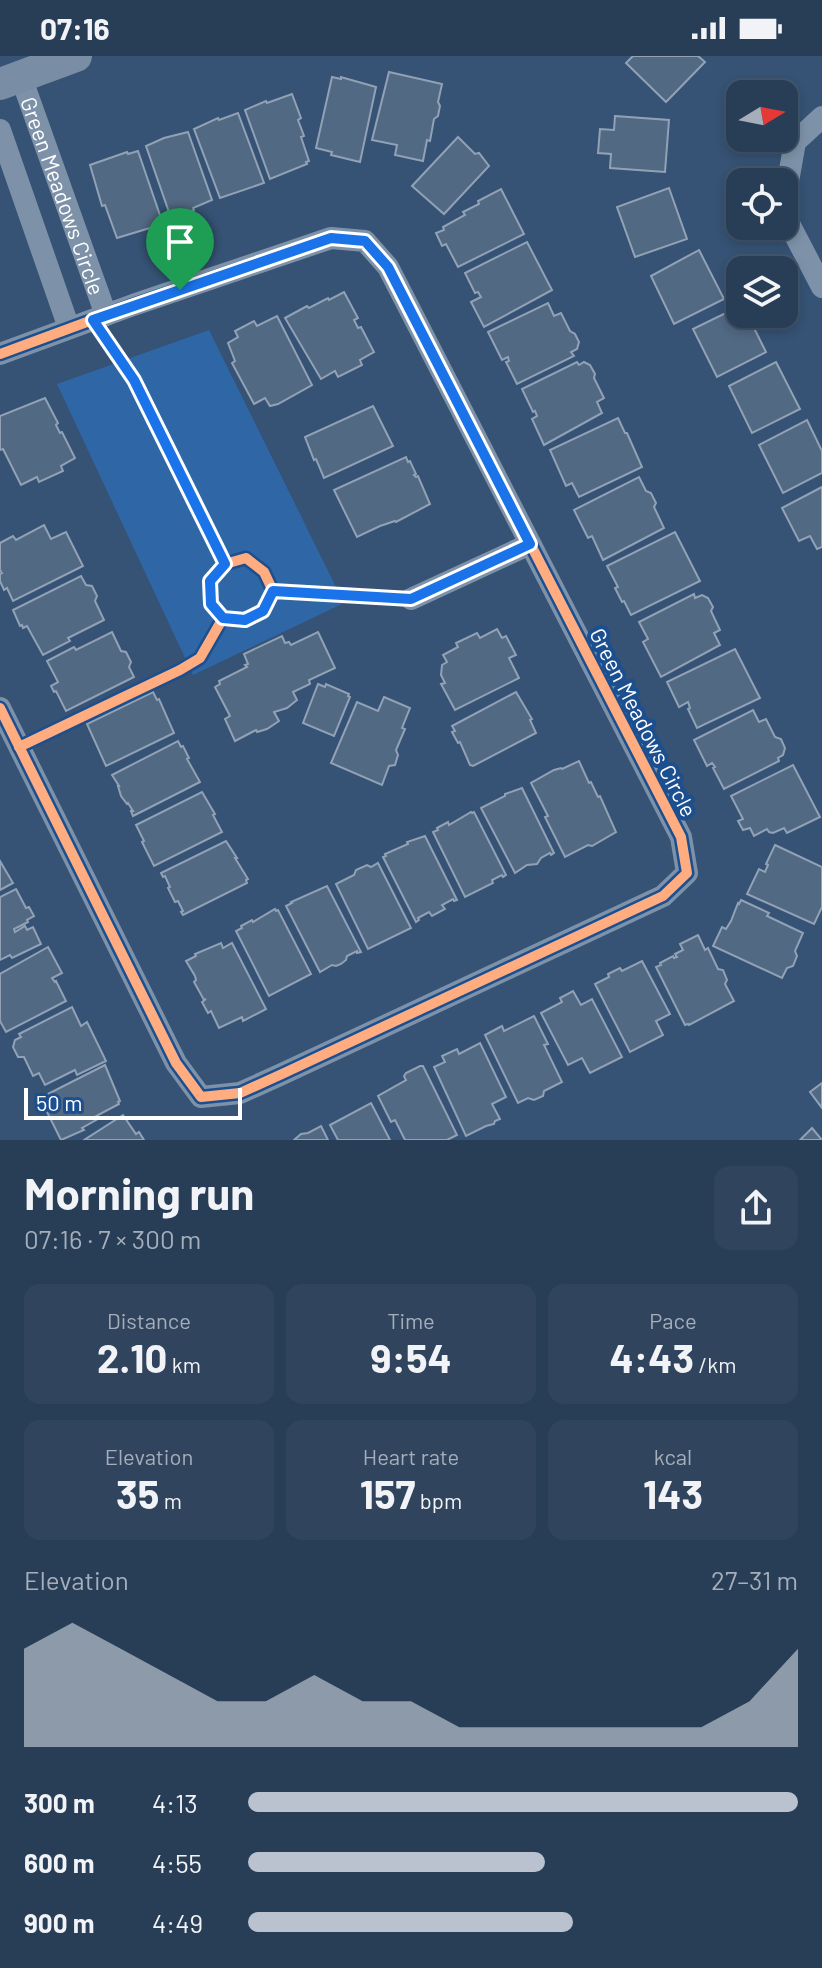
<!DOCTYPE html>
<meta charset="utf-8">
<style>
body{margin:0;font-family:Barlow,sans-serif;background:#30455d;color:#f1f3f6;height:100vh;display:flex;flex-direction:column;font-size:30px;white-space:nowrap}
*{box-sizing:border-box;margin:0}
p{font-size:26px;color:#a5aeba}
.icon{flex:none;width:44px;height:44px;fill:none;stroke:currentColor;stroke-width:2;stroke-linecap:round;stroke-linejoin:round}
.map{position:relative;height:1084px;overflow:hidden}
.sheet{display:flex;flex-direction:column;background:#283e57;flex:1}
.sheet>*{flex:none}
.needle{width:52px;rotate:80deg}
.controls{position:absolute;left:726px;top:24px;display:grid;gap:16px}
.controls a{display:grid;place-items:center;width:72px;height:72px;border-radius:16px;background:#283e57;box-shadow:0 4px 12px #0003,0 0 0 2px #44576d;font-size:40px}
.scale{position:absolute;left:24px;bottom:20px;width:218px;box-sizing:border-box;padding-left:8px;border:4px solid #fff;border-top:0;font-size:22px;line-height:28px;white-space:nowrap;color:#fff;-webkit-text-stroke:6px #1b4f8f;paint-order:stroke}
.pin{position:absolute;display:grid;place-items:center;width:68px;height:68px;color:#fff;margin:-82px -34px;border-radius:50% 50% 50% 0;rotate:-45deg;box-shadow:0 0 8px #0007}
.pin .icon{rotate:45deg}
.round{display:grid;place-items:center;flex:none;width:84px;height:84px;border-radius:16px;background:#30455d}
.overview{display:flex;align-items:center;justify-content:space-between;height:136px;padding:0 24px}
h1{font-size:44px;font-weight:700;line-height:60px}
.stats{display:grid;grid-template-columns:repeat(3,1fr);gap:12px;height:136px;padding:8px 24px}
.stats div{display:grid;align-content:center;border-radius:16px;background:#30455d;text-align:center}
.stats b{font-size:40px;font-weight:700}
.stats small{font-size:22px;font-weight:400}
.stats p{font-size:22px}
.chart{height:224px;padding:16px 24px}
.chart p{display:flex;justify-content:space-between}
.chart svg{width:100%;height:144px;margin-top:8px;fill:#b9c2ce;opacity:.7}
ul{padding:0 24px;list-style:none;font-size:26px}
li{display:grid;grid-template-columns:128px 96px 1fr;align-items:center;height:60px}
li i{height:20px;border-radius:10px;background:#b9c2ce}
.status{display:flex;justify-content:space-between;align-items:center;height:56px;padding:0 40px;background:#283e57;direction:ltr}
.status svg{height:22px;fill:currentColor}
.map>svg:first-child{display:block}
.green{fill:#2f66a5}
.building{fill:#526984;stroke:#92a2b6;stroke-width:2}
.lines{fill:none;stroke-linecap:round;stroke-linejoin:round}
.street{stroke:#7d92a8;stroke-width:22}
.secondary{stroke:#798da4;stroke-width:32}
.cycleway-casing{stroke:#1b4f8f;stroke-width:15}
.cycleway{stroke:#ffac80;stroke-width:10}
.route-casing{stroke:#fff;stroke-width:16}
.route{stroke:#1a73e8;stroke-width:10}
.labels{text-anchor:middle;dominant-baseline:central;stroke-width:8;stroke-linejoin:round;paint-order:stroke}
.street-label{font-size:22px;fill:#fff;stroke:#1b4f8f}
</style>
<div class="status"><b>07:16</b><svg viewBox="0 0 49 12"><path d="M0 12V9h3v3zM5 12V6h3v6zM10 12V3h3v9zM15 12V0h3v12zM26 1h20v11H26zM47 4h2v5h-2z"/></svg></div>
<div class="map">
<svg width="822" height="1084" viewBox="0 0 822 1084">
<rect width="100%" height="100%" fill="#365274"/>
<polygon class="green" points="209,274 344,547 193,619 57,328"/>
<g class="building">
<polygon points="633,0 698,0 705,6 666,46 626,7"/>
<polygon points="389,16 442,28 438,46 440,50 438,60 434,63 430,85 427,84 423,105 395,99 397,89 372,84"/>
<polygon points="332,21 341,23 341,21 376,31 360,106 331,99 332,96 316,92"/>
<polygon points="292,38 301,62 298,64 304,80 301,81 309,105 306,106 307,108 270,123 245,54 266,45 267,47"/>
<polygon points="238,57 264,127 220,142 194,73 218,62 219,64"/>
<polygon points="615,60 669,64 665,116 610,112 611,98 598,97 600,73 614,74"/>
<polygon points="188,76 212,144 193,152 194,154 171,162 146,90 164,82"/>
<polygon points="458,81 475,98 479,97 489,110 444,158 412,130"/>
<polygon points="138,95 163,168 117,182 105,149 102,150 90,109 127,96 128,98"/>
<polygon points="669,132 687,183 635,201 617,151"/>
<polygon points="501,133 524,178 458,211 446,188 442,190 436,177 444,174 443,171 465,159 463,156 479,148 478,145"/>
<polygon points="527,186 552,234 484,271 471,246 481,241 478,236 475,237 465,217"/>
<polygon points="699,194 724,243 674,268 651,220"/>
<polygon points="344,236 358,262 354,264 358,272 361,271 374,296 360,304 362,309 338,321 335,315 321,323 285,262 307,250 309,252 328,242 329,244"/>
<polygon points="548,247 554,260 561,257 570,275 575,278 579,286 577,293 571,296 574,300 517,328 506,306 509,305 508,301 502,304 488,276"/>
<polygon points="740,250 740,258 747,258 766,296 717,321 693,273"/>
<polygon points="277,260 312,329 278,348 270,350 265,342 254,348 232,307 235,305 228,287 238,281 235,275 254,265 257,270"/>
<polygon points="577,306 579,309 584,306 590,309 595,318 594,322 604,342 597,346 602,357 544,389 532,363 537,360 535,355 533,356 522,333"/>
<polygon points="776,306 800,353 752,377 729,330"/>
<polygon points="45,342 58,367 56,369 60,377 62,376 75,402 61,410 63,415 39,426 37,421 21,429 3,393 0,394 0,360"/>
<polygon points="373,350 393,390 324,422 316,403 314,404 305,381"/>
<polygon points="618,362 625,377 627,377 642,411 579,441 572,427 566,430 550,394"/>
<polygon points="807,364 822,395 822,417 783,437 759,389"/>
<polygon points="406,401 408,406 410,405 416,418 414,419 416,421 418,420 430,448 396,466 395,465 380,470 357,481 334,434"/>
<polygon points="639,421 646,435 651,437 656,447 654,451 664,472 603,504 592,480 588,482 574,454"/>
<polygon points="822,431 822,491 817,493 810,480 799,485 782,452"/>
<polygon points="44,469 51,483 66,476 83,510 13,545 7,532 4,534 0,525 0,518 2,517 0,514 0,487 13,480 16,484"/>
<polygon points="675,476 700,525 631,559 624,545 622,546 615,532 618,531 607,510"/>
<polygon points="81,520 86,529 92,530 97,540 95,545 104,564 68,582 70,585 43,599 27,570 23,572 22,569 20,570 13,554"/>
<polygon points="694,538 695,542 702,539 708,542 713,551 711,555 720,574 714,577 720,589 661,621 643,586 648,583 639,566"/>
<polygon points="497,573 502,582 506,580 516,599 509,602 519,622 455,654 441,628 445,627 441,619 442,609 447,606 443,599 458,591 456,587 477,577 480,582"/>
<polygon points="112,576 121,595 126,596 131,606 129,611 134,621 66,655 56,635 54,636 51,630 58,626 47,605 74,591 76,594"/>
<polygon points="318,576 335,612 309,624 310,628 293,636 297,644 287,652 274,656 279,665 267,673 257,676 256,674 235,685 225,663 230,660 215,631 220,628 219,625 247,611 245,609 248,608 244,598 282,580 285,587 289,586 291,589"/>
<polygon points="735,593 760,642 697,672 688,653 690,652 688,646 679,651 667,626"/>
<polygon points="318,628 325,631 326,628 349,638 348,640 350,641 334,680 303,667"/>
<polygon points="153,636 157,644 159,643 174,677 106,710 87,668"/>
<polygon points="516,636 532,663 530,664 536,677 473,710 470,709 460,686 458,687 452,676 455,675 452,670"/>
<polygon points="384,641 410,652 402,672 405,673 396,694 398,699 395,709 389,710 382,729 331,707 357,646 378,655"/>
<polygon points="753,654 759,666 766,663 775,681 781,683 785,692 783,699 778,702 779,705 724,733 713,712 715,711 712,707 707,710 694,684"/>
<polygon points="178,685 181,691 183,690 189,702 187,703 200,726 133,760 131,755 133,755 128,747 127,748 121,740 118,730 119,730 112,719"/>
<polygon points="579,705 589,727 591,726 598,741 600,740 616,776 592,790 588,789 565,801 545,761 548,760 531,727 554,714 561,712 562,713"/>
<polygon points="793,709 820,761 787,777 784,772 773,777 769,776 767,773 754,780 750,772 743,774 738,765 743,763 731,740"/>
<polygon points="522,732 554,797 551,799 550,797 541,802 537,808 527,809 515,817 481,752 505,740 505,738"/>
<polygon points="202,736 215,758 213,759 222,776 154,810 142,786 144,785 136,769"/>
<polygon points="471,756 472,757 474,756 506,819 503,821 502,819 492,824 493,827 465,841 433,776 438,774 437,772 448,766 449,769"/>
<polygon points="425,780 457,844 454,845 453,843 442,849 445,853 432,860 429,856 418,862 419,864 416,866 383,801 386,800 385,798 408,788 407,786"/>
<polygon points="226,785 237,802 235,802 248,823 246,824 247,827 183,859 181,856 183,855 178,845 175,846 168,832 170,831 165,820 163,821 161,817"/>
<polygon points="775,789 822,811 822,851 814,868 747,838 759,813 765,816 768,809 766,808"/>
<polygon points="0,805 13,827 0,834"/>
<polygon points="378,807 411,872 368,893 336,828 354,819 356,814 367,809 371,811"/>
<polygon points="327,830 361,896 357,897 357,895 347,900 346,904 341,908 336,910 332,909 320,916 286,850 292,847 291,846"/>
<polygon points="16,833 26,852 29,851 34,860 27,864 28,866 14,873 15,876 25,870 27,874 33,871 41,888 12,902 10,899 0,904 0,841"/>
<polygon points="741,844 769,857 767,860 803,877 795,895 797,900 793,910 787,912 782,922 713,890 722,871 726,873 731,865 738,847 739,848"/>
<polygon points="275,853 276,855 278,854 311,918 269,940 236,875 242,872 241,870 252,864 253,866"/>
<polygon points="698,879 705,894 708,892 718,913 723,914 727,924 725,928 734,945 689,969 688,968 685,969 656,911 661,909 660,907 673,900 674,902 677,901 675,898 683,894 680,888"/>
<polygon points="221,887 223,892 232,887 266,953 243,965 242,961 219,972 211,955 208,957 202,946 206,943 204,944 194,926 196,924 195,920 186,905 196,900 195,898"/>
<polygon points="48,891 62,917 52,922 55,926 56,925 66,945 6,976 0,965 0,918"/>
<polygon points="642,905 670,958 656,965 663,979 630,996 595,928 609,921 608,918 620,912 622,915"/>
<polygon points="573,935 581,949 592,943 622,1001 590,1017 582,1002 568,1009 541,957 562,946 560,942"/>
<polygon points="72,951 81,970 87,966 106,1005 77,1019 75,1014 45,1029 39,1017 33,1020 24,1001 18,1001 13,991 15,984 21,981 19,978"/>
<polygon points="534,960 548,988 544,989 562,1026 544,1035 543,1040 534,1044 528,1042 518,1047 485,979 502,970 504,975"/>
<polygon points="480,987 506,1041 492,1048 500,1063 495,1065 494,1068 486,1070 466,1080 434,1011 445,1006 442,1000 457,993 459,998"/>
<polygon points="105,1009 120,1045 118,1046 119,1048 96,1060 98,1063 82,1072 84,1074 61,1084 40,1042"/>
<polygon points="420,1010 423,1010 457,1079 447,1084 405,1084 395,1064 391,1066 378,1040 406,1024 404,1020 406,1017"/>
<polygon points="822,1027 822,1052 810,1036"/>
<polygon points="371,1047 390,1084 338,1084 330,1069"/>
<polygon points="123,1059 136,1078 139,1076 144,1084 84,1084"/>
<polygon points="321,1070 328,1084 294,1084 301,1078 308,1077"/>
<polygon points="812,1072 822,1084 800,1084"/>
</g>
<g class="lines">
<g class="street">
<path id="s1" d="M21,21L106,259"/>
<polyline points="0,74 69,272"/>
<polyline points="784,148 795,86 822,61"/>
<polyline points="784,158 822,231"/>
<polyline points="0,298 133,249 331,182 365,185 388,211 681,781 687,817 663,840 282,1018 240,1037 201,1041 176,1007 0,652"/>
<polyline points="411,543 530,488"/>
</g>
<polyline class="secondary" points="0,28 76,0"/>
<g class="cycleway-casing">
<g id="cycleway">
<polyline points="93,264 134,324 225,508"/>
<polyline points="0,298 133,249 331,182 365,185 388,211 681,781 687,817 663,840 282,1018 240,1037 201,1041 176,1007 0,652"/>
<polyline points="273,535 411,543"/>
<polyline points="19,691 180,614 200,602 223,562 211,548 210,525 225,508 246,502 264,516 273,535 263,555 245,564 223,562"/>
</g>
</g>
<use href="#cycleway" class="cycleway"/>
</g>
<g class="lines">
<g class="route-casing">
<polygon id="route" points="331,182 365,185 388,211 530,488 411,543 273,535 263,555 245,564 223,562 211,548 210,525 225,508 134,324 93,264"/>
</g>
<use href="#route" class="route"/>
</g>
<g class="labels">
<g class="street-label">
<text stroke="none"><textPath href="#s1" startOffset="126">Green Meadows Circle</textPath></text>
<text transform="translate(644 666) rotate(63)">Green Meadows Circle</text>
</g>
</g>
</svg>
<div class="controls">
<a><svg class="needle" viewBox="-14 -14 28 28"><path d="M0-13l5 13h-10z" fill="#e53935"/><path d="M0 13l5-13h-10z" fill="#a5aeba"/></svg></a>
<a><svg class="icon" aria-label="locate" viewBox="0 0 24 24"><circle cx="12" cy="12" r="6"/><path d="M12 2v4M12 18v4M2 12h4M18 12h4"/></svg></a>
<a><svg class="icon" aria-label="layers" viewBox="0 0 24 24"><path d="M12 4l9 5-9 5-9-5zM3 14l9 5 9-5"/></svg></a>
</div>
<div class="scale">50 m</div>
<div class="pin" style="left:180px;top:234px;background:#1e9e55"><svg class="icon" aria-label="arrive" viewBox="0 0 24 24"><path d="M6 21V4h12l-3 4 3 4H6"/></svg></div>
</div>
<section class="sheet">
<div class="overview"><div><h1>Morning run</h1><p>07:16 · 7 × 300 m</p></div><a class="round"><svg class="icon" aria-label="share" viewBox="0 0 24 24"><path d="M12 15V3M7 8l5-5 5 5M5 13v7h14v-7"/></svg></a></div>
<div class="stats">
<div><p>Distance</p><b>2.10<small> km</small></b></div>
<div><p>Time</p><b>9:54</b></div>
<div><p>Pace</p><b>4:43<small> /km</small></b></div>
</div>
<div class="stats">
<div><p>Elevation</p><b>35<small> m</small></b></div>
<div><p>Heart rate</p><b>157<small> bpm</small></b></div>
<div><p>kcal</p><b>143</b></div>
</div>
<div class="chart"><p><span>Elevation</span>27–31 m</p>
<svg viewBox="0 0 160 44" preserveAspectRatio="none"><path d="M0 44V14L10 6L20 14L30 22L40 30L50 30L60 22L70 30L80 30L90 38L100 38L110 38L120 38L130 38L140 38L150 30L160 14V44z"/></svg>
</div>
<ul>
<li><b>300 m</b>4:13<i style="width:100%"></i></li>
<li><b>600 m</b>4:55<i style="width:54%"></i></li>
<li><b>900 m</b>4:49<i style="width:59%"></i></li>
</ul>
</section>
